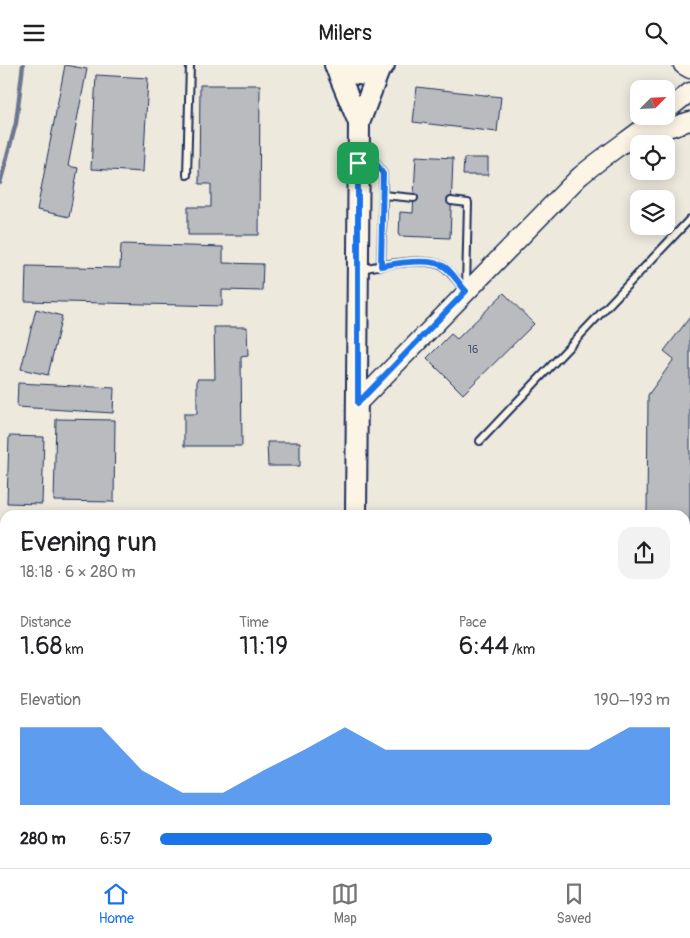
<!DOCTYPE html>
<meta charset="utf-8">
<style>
body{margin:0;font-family:Pangolin,sans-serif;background:#f2f2f2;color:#202124;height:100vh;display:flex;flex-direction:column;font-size:19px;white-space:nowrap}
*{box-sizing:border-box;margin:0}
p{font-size:16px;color:#757577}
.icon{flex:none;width:28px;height:28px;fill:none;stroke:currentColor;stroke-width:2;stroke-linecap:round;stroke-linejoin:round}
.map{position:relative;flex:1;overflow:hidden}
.sheet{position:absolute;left:0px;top:445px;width:690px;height:359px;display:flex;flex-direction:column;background:#fff;border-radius:15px 15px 0 0;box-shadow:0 2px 12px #0003}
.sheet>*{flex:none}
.needle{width:32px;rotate:66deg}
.buttons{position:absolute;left:630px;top:15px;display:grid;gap:10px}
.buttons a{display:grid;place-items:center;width:45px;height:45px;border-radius:10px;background:#fff;box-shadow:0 2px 12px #0003;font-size:25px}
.pin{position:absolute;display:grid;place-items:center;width:42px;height:42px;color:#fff;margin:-21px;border-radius:10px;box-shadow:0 2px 8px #0006}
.round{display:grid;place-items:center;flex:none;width:52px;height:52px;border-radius:15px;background:#f2f2f2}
.overview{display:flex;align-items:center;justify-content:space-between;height:85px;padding:0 20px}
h1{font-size:28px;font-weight:600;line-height:38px}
.metrics{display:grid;grid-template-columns:repeat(3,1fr);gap:8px;height:85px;padding:5px 20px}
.metrics div{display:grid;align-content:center}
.metrics b{font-size:25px;font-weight:600}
.metrics small{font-size:14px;font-weight:400}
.metrics p{font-size:14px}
.chart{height:140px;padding:10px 20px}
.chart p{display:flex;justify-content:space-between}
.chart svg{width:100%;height:90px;margin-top:5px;fill:#1a73e8;opacity:.7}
ul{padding:0 20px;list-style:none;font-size:16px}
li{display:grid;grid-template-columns:80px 60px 1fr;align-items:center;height:38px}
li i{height:12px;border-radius:6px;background:#1a73e8}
header{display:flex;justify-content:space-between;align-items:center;height:65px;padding:0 20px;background:#fff;font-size:22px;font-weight:600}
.tabs{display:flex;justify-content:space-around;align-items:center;height:70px;border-top:1px solid #e0e0e0;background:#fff;font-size:14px;color:#757577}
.tabs a{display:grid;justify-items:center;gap:2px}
.tabs .current{color:#1a73e8}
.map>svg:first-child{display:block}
.built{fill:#dedbd4}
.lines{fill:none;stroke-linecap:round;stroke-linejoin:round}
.stream{stroke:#6c778f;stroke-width:4.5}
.building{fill:#babbbe;stroke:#1b2f5e}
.lane-casing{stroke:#1b2f5e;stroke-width:10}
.secondary-casing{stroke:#1b2f5e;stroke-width:21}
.primary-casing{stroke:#1b2f5e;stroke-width:24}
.lane{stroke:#fcf5e5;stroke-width:6}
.secondary{stroke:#fcf5e5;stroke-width:18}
.primary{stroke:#fcf5e5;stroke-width:20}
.route-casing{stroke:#fff;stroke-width:10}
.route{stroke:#1a73e8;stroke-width:6}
.labels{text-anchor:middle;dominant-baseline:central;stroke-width:4;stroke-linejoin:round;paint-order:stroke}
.number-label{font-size:11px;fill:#435276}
</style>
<header><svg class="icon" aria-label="menu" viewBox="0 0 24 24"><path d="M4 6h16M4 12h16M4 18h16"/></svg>Milers<svg class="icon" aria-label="search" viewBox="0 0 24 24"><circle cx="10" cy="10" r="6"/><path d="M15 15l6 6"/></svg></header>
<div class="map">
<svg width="690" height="803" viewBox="0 0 690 803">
<rect width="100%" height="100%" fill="#eee9dd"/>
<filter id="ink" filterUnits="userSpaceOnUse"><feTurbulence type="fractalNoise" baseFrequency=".02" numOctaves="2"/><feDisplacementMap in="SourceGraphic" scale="10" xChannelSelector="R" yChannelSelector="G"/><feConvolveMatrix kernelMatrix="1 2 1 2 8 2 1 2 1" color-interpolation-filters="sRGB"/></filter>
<g filter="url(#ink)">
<polygon class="built" points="0,736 5,736 5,799 456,799 456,803 0,803"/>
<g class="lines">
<polyline class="stream" points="0,118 16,58 23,0"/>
</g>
<g class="building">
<polygon points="65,0 87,4 68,101 78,103 69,152 37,145"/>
<polygon points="96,10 148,13 143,107 91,104"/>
<polygon points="200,20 260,20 259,170 188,170 188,142 211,142 211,119 199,119"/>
<polygon points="417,22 501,32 497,67 413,57"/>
<polygon points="416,91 453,93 450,173 399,171 400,147 413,148"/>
<polygon points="464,93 488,93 488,110 463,110"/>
<polygon points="121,179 223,182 223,198 263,199 262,226 222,225 222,241 25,236 26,201 120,203"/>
<polygon points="504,228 534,259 463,329 427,293 451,269 457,274"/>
<polygon points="36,244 62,251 48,310 21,304"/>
<polygon points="690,252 690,546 687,546 687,466 685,466 685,450 647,450 648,330 674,294 664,286"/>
<polygon points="214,262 247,262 248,291 241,292 242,381 184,381 184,349 197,349 197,314 215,314"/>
<polygon points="18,318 114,323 113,348 17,342"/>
<polygon points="56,354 115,355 114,437 54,436"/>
<polygon points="9,371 44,372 42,439 7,438"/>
<polygon points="267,377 300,377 300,401 268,401"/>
<rect x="149" y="799" width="82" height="4"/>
</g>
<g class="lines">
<g class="lane-casing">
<g id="lane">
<polyline points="360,98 376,98 383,109 383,130 414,133"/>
<polyline points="187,110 190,0"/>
<polyline points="451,136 468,138 466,222"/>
<polyline points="381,201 383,130"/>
<path d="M360,204C380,201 427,190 444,202C452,208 459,218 465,225"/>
<polyline points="480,376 690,154"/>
<polyline points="410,799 484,803"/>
</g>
</g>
<g class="secondary-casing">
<g id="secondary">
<polyline points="683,0 690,4"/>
<polyline points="666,46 690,27"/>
<polyline points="639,72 690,56"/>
<path d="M358,338L579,112C605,90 633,72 659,51"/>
</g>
</g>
<g class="primary-casing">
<g id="primary">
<polyline points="335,0 359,58"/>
<path d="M336,0C351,11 369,14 384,0"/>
<polyline points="356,450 359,58 379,5"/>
<polyline points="357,799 357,803"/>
</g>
</g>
<use href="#lane" class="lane"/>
<use href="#secondary" class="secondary"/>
<use href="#primary" class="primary"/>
</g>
</g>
<g class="lines" filter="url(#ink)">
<g class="route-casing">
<path id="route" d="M358,98H376L383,109L381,201C397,198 431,192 445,202C453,208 459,219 466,226L358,338Z"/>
</g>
<use href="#route" class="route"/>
</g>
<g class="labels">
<g class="number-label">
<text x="473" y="284">16</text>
</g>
</g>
</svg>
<div class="buttons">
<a><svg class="needle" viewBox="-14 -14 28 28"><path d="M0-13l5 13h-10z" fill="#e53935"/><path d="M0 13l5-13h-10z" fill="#757577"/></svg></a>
<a><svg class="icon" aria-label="locate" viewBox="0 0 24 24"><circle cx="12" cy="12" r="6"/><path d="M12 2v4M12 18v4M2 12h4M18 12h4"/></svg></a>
<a><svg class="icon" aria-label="layers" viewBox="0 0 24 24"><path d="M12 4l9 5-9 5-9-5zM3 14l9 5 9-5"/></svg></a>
</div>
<div class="pin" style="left:358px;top:98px;background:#1e9e55"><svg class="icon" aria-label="arrive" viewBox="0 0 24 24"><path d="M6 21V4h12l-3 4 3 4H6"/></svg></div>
<section class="sheet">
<div class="overview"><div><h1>Evening run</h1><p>18:18 · 6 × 280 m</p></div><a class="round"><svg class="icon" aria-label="share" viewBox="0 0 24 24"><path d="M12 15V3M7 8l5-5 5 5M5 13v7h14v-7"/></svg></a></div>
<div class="metrics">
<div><p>Distance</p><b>1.68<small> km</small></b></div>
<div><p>Time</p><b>11:19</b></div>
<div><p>Pace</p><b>6:44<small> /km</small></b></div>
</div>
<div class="chart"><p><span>Elevation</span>190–193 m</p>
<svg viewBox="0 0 160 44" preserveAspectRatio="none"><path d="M0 44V6L10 6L20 6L30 27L40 38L50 38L60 27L70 17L80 6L90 17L100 17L110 17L120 17L130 17L140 17L150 6L160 6V44z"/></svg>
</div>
<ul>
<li><b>280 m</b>6:57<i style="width:65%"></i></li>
</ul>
</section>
</div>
<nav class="tabs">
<a class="current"><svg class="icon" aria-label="home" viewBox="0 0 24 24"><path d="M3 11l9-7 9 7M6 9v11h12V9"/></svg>Home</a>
<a><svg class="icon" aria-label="map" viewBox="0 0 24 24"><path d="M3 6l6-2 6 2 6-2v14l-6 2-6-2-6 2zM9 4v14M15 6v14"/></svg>Map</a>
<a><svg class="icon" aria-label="saved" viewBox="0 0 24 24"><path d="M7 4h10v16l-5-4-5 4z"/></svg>Saved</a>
</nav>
